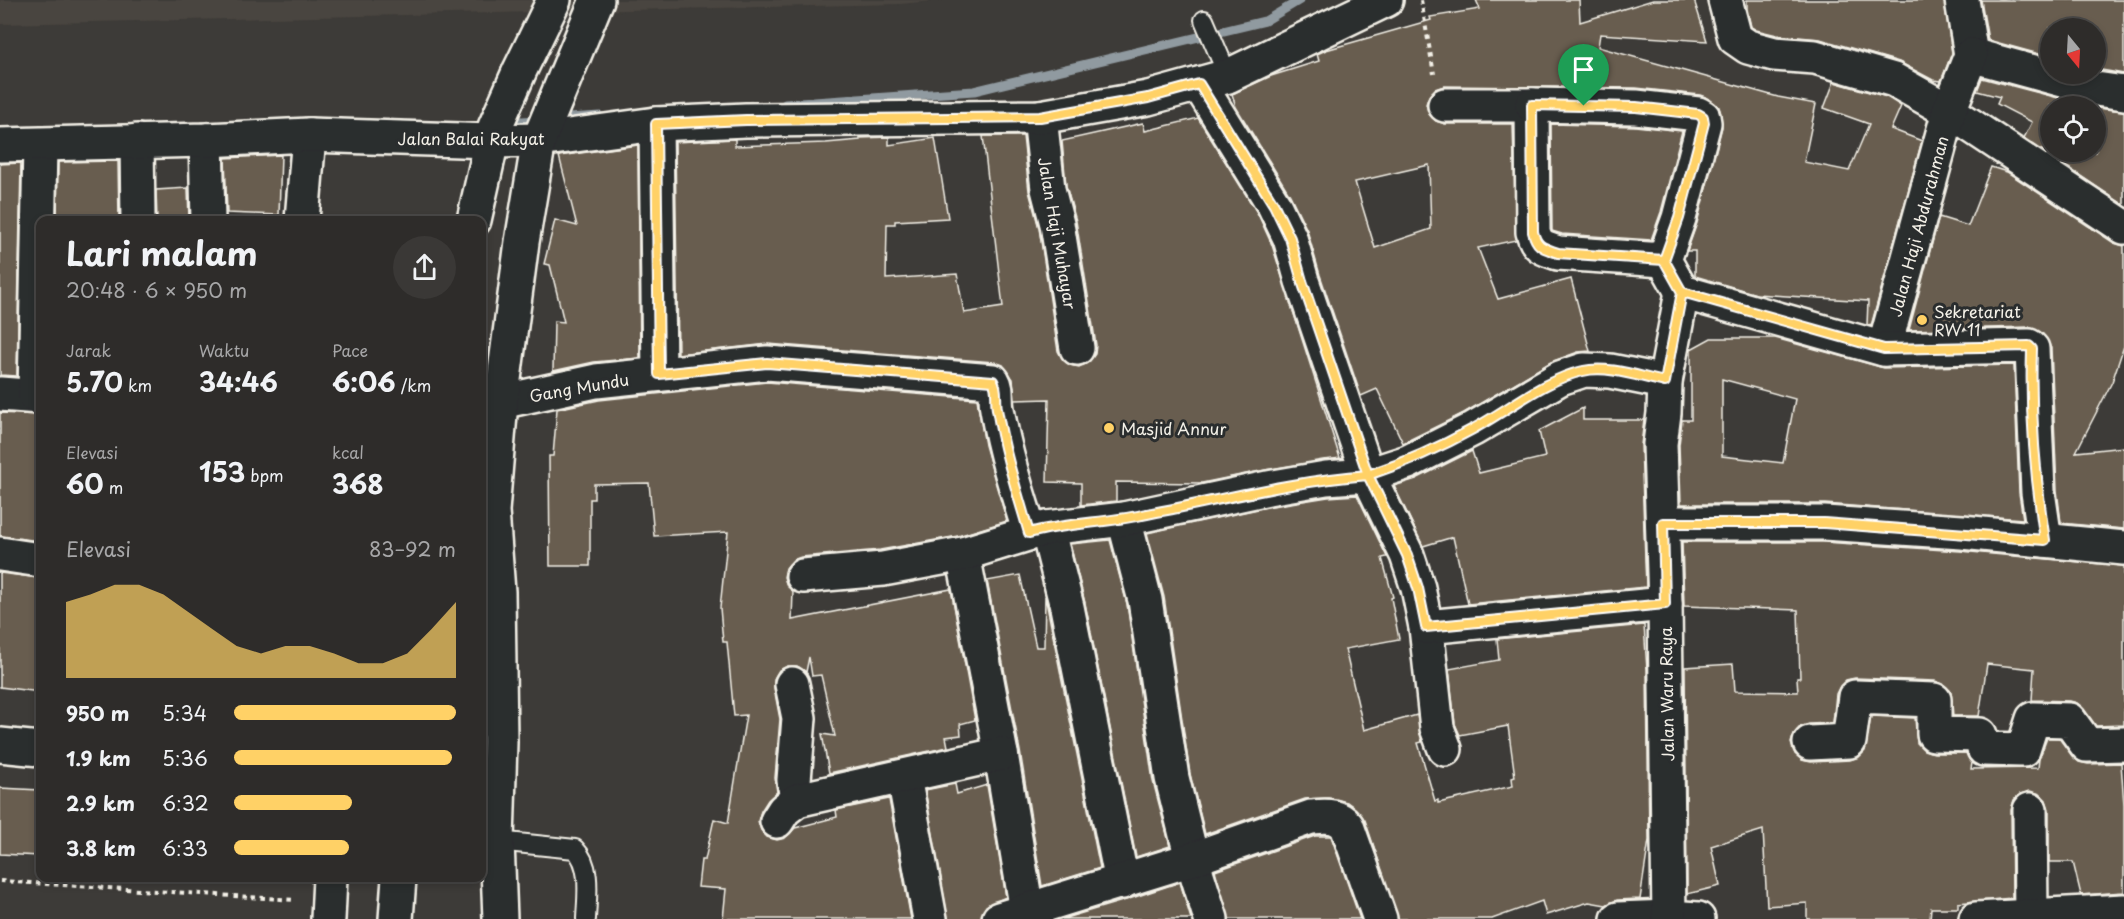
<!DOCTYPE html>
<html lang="id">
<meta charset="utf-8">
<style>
body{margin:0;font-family:"Playpen Sans",sans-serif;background:#3a3836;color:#f1f3f6;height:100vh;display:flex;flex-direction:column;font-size:22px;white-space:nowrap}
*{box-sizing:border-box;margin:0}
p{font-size:20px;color:#a7a7a8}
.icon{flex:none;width:33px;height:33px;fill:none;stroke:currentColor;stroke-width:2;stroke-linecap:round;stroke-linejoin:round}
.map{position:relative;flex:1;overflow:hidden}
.details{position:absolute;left:36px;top:216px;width:450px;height:666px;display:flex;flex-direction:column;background:#2e2c2a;border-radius:12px;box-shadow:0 3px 9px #0003,0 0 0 2px #494847}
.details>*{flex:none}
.needle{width:39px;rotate:162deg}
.fabs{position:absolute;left:2040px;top:18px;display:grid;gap:12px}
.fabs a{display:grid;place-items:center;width:66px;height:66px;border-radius:50%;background:#2e2c2a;box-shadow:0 3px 9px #0003,0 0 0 2px #494847;font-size:30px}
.pin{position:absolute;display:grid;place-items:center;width:51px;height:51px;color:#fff;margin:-62px -26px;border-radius:50% 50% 50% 0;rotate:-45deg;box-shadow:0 0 6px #0007}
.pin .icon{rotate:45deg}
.round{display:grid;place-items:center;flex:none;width:63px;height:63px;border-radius:32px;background:#3a3836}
.overview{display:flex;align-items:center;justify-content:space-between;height:102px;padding:0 30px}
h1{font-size:33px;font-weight:700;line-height:45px}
.metrics{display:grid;grid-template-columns:repeat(3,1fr);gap:9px;height:102px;padding:6px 30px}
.metrics div{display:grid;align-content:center}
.metrics b{font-size:26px;font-weight:700}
.metrics small{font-size:16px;font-weight:400}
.metrics p{font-size:16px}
.chart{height:168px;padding:12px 30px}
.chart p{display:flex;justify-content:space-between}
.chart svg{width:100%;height:108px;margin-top:6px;fill:#ffd166;opacity:.7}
ul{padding:0 30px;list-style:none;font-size:20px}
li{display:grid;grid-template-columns:96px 72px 1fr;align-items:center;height:45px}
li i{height:15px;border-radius:8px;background:#ffd166}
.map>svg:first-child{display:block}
.built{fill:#4a453f}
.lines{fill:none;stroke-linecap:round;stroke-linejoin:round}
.stream{stroke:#909aa0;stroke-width:9}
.building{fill:#685d4f;stroke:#f4f1e8;stroke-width:1.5;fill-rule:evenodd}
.lane-casing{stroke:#f4f1e8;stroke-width:22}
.street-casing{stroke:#f4f1e8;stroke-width:38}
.secondary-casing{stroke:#f4f1e8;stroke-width:38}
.path{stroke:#f4f1e8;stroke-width:4;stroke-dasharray:4.5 4.5;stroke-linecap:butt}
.lane{stroke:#2a2d2e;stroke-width:18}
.street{stroke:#2a2d2e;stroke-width:33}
.secondary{stroke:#2a2d2e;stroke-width:33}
.route-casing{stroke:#fff;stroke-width:12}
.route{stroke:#ffd166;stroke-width:8}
.poi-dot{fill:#ffd166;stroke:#2a2d2e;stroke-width:2}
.labels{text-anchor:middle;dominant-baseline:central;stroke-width:6;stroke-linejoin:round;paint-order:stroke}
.street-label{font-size:16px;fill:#f4f1e8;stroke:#2a2d2e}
.poi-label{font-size:16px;fill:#f4f1e8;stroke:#2a2d2e;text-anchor:start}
</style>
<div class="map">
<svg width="2124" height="919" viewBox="0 0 2124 919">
<rect width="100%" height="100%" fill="#3d3b38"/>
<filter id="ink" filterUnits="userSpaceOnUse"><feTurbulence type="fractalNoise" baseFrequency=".0167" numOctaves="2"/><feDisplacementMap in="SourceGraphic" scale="12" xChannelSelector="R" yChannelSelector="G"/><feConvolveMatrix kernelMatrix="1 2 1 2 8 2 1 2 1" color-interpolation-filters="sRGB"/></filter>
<g filter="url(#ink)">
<polygon class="built" points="0,0 942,0 900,4 0,24"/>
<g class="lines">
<g class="stream">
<polyline points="785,104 974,91 1265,21 1300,0"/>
<polyline points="554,119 600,116"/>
<polyline points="503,122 540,120"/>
</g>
</g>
<g class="building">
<path d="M1476,0H1579L1580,22L1653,0H1694L1707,41L1600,34L1598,47L1778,97L1816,104L1804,162L1849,171L1869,124L1824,108L1834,82L1887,97L1901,106L1891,129L1922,141L1871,326L1867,325L1868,301L1756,294L1695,276V251H1687L1697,223L1722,127L1721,114L1719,107L1708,98L1700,95L1636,88L1444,86L1435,89L1429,96L1426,104L1429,114L1436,121L1445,124H1513L1516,240L1478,248L1498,299L1571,279L1590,351L1578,352L1551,362L1464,413L1403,443L1377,389L1361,396L1320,275L1307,230L1290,195L1236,107L1232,94L1271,76L1319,61L1317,54L1326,50L1431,20L1430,17L1480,9ZM1429,165L1431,229L1375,248L1355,182Z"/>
<polygon points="1747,0 1944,0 1952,53 1941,81 1933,80 1899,62 1820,39 1777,35 1756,30 1751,27 1747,9"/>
<polygon points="1981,0 2124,0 2124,74 2096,69 2096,28 2050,28 2050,57 1988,40"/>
<polygon points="1982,78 2089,106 2050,106 2050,152 2096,152 2096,108 2124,111 2124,205 2024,138 2032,122 1997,104 2000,97 1977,91"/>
<polygon points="1198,118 1258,214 1272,245 1340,458 1265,470 1202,483 1116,482 1116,501 1081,505 1081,483 1047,482 1049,399 1015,400 1013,379 1003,365 994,362 768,344 678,354 675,142 735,139 735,146 826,143 860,140 860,138 889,137 889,145 935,138 948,218 895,221 895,224 887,224 886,279 957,274 964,313 1003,307 983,136 1023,136 1029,191 1039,228 1058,351 1063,360 1070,365 1079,367 1089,362 1095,354 1096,345 1076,221 1066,186 1062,141 1143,123 1145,131"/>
<polygon points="1551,124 1635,126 1682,131 1661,212 1651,240 1562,234 1552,231"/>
<polygon points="638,145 640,358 594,362 553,371 554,321 564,322 550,265 544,264 555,220 577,226 559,156"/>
<polygon points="281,155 279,215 227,213 225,158"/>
<polygon points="118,161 119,220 57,220 58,162"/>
<polygon points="21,163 17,376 0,375 0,164"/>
<polygon points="1991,167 2007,172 2114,243 2124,246 2124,346 2112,382 2076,452 2124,447 2124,529 2061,523 2057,490 2051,348 2042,333 2029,327 1909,330 1939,217 1968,226"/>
<polygon points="188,188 189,220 157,220 156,190"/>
<path d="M1711,338H1775L1884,368L2014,365L2019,493L2023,519L1825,504H1681L1679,445L1682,420H1691V349ZM1722,379L1795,399L1783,463L1722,456Z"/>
<polygon points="767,382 977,399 985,445 1007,521 958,536 880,550 801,557 793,560 786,568 784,577 787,586 793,591 792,620 951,589 975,720 960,724 961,735 946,737 948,747 829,773 822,734 835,736 821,675 812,676 809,657 806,672 797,666 788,666 779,670 774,679 774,688 780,719 775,778 777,792 768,800 761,811 758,821 761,830 767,837 777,840 785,838 795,828 837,817 836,810 889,799 911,919 723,919 726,889 698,887 701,860 705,860 714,819 728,823 746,715 734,716 727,642 723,642 720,608 728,532 654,536 649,483 594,484 594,499 590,499 590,566 550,566 549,456 553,456 557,409 599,400"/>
<polygon points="1583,408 1583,420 1644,420 1641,445 1646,587 1468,604 1453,537 1423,546 1394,486 1416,479 1472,451 1479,473 1545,457 1539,431"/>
<polygon points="0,413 40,415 40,541 0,536"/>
<polygon points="1357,495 1387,557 1382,558 1393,597 1391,598 1399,639 1345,649 1364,730 1417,715 1422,742 1418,743 1435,801 1438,800 1438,803 1513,786 1512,778 1515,777 1508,726 1460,735 1455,724 1449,669 1499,660 1497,639 1644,625 1647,670 1649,840 1640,899 1617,900 1606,905 1589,902 1546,915 1542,901 1492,919 1398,919 1365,820 1356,809 1347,802 1328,798 1305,799 1205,834 1190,774 1164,597 1147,533 1272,506 1328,497"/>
<polygon points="1110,540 1127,604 1153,781 1170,846 1136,857 1085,603 1070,544"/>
<polygon points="1682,542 1823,542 1960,551 2124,566 2124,725 2096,726 2084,709 2077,703 2070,701 2032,700 2034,669 1987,664 1979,716 1953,716 1951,691 1943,684 1935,681 1855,678 1846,680 1840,686 1836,694 1833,723 1809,724 1800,727 1794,734 1791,743 1795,754 1802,760 1811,762 1850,760 1859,757 1865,751 1871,716 1915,718 1917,743 1924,750 1934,753 1966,753 1972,763 1971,769 2038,768 2039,759 2047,738 2059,738 2072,756 2079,762 2088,764 2121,763 2124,805 2124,892 2081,895 2073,862 2049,862 2049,809 2046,800 2040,794 2030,791 2020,794 2014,800 2011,810 2012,898 1958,903 1958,908 1931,908 1930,919 1807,919 1807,903 1767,906 1763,830 1711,846 1720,886 1687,894 1685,667 1733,664 1735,691 1798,692 1797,678 1800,678 1798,610 1684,606"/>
<polygon points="0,573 40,578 40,692 0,687"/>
<polygon points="1020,575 1036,647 1044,647 1045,596 1100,868 1042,886 1020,751 987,581"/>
<polygon points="955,784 957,794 987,785 1006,897 986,906 981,918 978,919 948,919 925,790"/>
<polygon points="0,788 40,790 40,856 0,854"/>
<polygon points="1315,836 1331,836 1360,919 1229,919 1215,871"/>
<polygon points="1180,882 1191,919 1062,919 1126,900"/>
</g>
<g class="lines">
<g class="lane-casing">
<g id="lane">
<polyline points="1204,20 1228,76"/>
<path d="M497,841L575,849C592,866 587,896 586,919"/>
</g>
</g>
<g class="street-casing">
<g id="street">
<polyline points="1725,0 1735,38 1748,47 1774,54 1815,57 1894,80 1949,111 2124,227"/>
<polyline points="1962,0 1971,55"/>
<polyline points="1971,55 2096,89 2124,93"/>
<polyline points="1199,84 1274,205 1290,238 1302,281 1368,475 1407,555 1418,588 1426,627 1437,728 1445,749"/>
<path d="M1445,105H1532L1533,232C1537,248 1544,248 1558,253L1664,260"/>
<polyline points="1532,105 1636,107 1698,114 1703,117 1704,123 1679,218 1664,260 1682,292"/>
<polyline points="1040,117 1048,189 1057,224 1077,348"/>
<polyline points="656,124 659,374"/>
<polyline points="206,140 208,220"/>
<polyline points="137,141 138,220"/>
<polyline points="302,220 309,135"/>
<polyline points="1682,292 1884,349 1949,111 1971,55"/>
<polyline points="1884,349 2029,346 2032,349 2038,492 2045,540"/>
<polyline points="0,394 40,397"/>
<polyline points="35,396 40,145"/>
<path d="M501,402L596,381L767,363L993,381C998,389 995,399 997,409C1004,451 1017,492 1030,533"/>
<polyline points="1124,519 1145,600 1172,778 1192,859 1211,919"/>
<polyline points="1663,523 1824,523 1962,532 2124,548"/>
<polyline points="1047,528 1067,607 1122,882"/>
<polyline points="0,554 40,560"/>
<polyline points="963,554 1001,754 1027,911"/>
<polyline points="803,576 883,569 963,554 1047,528 1124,519 1268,488 1326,478 1368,475 1408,462 1473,429 1560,378 1584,370 1610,371 1665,382"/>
<polyline points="1426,627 1665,604"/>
<polyline points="792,684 799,718 794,780 797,800"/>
<polyline points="1810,743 1849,741 1855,697 1934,700 1934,734 1980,735 1984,749 2023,750 2033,719 2069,720 2087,745 2124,744"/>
<polyline points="0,745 40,749"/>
<polyline points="904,777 930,919"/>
<polyline points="2030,810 2031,916"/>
<polyline points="777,821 784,810 797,800 1001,754"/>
<polyline points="328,919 330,878"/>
<path d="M999,919L1192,859L1311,817C1326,816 1337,814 1347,826L1380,919"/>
<polyline points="1618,919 1669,917 1698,919"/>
<polyline points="1669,919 1665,604 1660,444 1664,413 1665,382 1682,292"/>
<polyline points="1976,919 2124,911"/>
</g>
</g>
<g class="secondary-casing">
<g id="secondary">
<polyline points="0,145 206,140 309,135 491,141 539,140 656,124 746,120 1040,117 1148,98 1228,76 1386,0"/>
<polyline points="474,220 495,127 520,70 554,0"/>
<polyline points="396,919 399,878"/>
<polyline points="500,919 497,841 500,742 498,592 492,511 501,402 522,242 539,140 597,0"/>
</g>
</g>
<g class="path">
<polyline points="1421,0 1434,74"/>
<polyline points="0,881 296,900"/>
</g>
<use href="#lane" class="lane"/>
<use href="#street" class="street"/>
<use href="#secondary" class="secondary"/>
</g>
</g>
<g class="lines" filter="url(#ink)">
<g class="route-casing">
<path id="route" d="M1584,106L1636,107L1698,114L1703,117L1704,123L1679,218L1664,260L1682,292L1665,382C1640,377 1608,365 1583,371C1545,379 1507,411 1473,429C1439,448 1404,463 1368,475L1302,281L1290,238L1274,205L1199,84L1148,98L1040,117L746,120L656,124L659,374L767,363L993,381C998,389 995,399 997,409C1004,451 1017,492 1029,533C1066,523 1105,523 1142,515C1218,501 1291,481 1368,475L1407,555L1418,588L1426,627L1665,604L1663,523H1824L2045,540C2035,477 2030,413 2032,349L2029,346L1884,349L1682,292L1664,260L1558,253C1544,248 1537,248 1533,232L1532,105L1584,106"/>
</g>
<use href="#route" class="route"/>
</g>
<g class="poi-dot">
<circle cx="1922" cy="320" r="6"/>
<circle cx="1109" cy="428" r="6"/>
</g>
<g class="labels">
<g class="street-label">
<text x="471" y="138">Jalan Balai Rakyat</text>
<text transform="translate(1918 226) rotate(-75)">Jalan Haji Abdurahman</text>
<text transform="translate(1058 233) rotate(80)">Jalan Haji Muhayar</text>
<text transform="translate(579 387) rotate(-10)">Gang Mundu</text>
<text transform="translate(1666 694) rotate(-91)">Jalan Waru Raya</text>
</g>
<g class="poi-label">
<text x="1934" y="311">Sekretariat<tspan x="1934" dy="18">RW 11</tspan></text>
<text x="1121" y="428">Masjid Annur</text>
</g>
</g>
</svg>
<div class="fabs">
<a><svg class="needle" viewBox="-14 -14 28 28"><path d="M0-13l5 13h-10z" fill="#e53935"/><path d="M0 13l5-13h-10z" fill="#a7a7a8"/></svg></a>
<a><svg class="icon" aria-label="locate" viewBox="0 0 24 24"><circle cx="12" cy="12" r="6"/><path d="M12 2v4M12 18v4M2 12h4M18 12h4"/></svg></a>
</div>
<div class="pin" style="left:1584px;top:106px;background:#1e9e55"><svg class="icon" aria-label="arrive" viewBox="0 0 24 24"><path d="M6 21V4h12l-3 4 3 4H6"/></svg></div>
<section class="details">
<div class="overview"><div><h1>Lari malam</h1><p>20:48 · 6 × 950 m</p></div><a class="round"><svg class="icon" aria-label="share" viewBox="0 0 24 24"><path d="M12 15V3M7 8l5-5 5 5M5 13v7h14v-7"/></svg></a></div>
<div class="metrics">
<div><p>Jarak</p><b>5.70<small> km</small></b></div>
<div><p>Waktu</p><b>34:46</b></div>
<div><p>Pace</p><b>6:06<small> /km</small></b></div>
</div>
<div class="metrics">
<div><p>Elevasi</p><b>60<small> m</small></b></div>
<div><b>153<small> bpm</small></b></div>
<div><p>kcal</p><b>368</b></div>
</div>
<div class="chart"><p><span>Elevasi</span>83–92 m</p>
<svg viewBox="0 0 160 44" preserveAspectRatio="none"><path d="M0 44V13L10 10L20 6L30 6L40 10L50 17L60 24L70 31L80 34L90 31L100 31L110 34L120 38L130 38L140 34L150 24L160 13V44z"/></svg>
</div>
<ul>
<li><b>950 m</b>5:34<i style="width:100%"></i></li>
<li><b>1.9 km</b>5:36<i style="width:98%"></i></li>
<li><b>2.9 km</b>6:32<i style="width:53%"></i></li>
<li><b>3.8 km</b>6:33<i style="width:52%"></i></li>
</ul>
</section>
</div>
